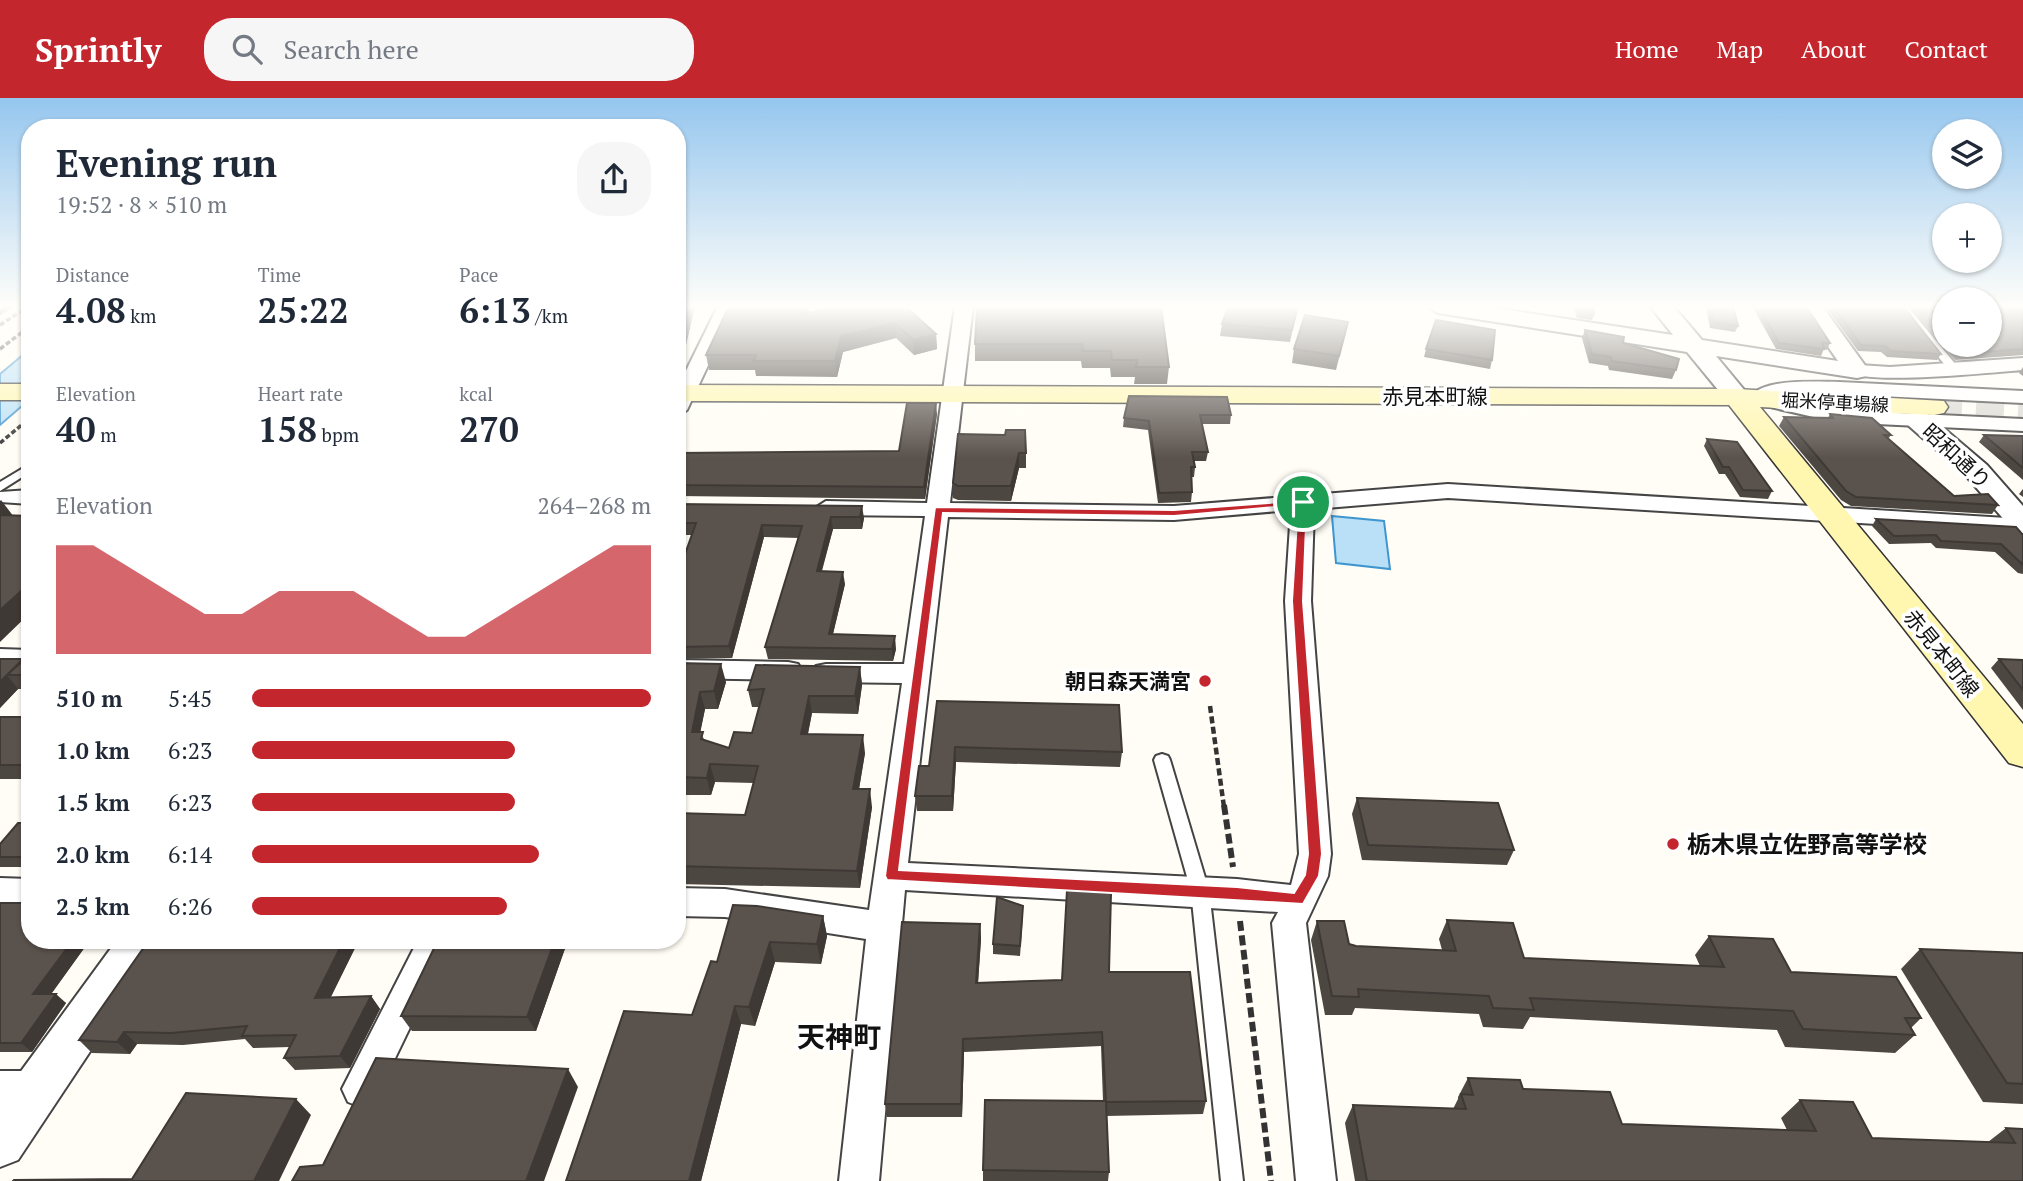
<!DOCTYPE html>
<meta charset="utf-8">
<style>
body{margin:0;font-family:"PT Serif","Noto Sans JP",serif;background:#f6f6f7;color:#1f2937;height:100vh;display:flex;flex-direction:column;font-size:26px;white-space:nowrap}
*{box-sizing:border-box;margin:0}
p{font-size:23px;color:#747a83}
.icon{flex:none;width:38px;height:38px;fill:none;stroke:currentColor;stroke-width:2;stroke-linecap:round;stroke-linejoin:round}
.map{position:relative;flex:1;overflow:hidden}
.sheet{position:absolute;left:21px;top:21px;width:665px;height:830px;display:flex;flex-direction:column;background:#fff;border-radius:28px;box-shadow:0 2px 5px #0004}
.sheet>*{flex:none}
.buttons{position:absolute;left:1932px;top:21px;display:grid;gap:14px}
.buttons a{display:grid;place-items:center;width:70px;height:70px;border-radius:50%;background:#fff;box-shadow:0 2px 5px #0004;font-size:35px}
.pin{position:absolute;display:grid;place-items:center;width:60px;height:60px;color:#fff;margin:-30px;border:4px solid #fff;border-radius:50%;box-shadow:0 2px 7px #0007}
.round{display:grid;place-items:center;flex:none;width:74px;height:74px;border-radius:28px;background:#f6f6f7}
.headline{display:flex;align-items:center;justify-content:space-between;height:119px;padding:0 35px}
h1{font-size:38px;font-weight:700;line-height:52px}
.metrics{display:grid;grid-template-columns:repeat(3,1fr);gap:10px;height:119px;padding:7px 35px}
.metrics div{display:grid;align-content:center}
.metrics b{font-size:35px;font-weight:700}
.metrics small{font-size:19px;font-weight:400}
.metrics p{font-size:19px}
.chart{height:196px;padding:14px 35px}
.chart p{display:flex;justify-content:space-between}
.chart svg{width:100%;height:126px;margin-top:7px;fill:#c4262e;opacity:.7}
ul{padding:0 35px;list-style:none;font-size:23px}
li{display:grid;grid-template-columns:112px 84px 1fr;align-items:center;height:52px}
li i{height:18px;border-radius:9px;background:#c4262e}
header{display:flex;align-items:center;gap:42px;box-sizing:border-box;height:98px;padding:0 35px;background:#c4262e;color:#fff}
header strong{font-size:33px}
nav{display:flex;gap:38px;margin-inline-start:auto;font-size:24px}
.search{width:490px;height:63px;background:#f6f6f7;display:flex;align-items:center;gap:18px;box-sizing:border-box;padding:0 24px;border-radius:28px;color:#747a83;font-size:26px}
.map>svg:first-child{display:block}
.water{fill:#b9e0f7;stroke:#3f96cf;stroke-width:2}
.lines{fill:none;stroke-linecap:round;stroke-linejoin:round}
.secondary-tunnel{stroke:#dbdad3;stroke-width:28;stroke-dasharray:28 14;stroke-linecap:butt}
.service-casing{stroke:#444;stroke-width:4}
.minor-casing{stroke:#444;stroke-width:4}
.tertiary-casing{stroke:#444;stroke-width:4}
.secondary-casing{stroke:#333;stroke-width:3}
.path-far2{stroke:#333;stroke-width:3.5;stroke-dasharray:5 2.5;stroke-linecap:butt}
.path-far1{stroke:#333;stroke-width:4.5;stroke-dasharray:7 3.5;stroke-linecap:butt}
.path{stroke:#333;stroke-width:6;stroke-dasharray:10 4.5;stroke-linecap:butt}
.service{fill:#fff;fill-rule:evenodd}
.minor{fill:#fff;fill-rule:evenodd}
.tertiary{fill:#fff;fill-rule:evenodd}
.secondary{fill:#fff6b0;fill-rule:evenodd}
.wall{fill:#4d4742}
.shaded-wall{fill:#3f3936}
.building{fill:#5a524d;stroke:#3f3936;stroke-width:2}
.route{fill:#c4262e;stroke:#fff;stroke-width:2;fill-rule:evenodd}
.poi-dot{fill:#c4262e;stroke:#fff;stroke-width:2.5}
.labels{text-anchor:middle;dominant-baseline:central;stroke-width:7;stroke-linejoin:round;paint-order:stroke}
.far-street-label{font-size:18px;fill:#111;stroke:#fff}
.street-label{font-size:21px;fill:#111;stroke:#fff}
.poi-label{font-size:21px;font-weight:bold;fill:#111;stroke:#fff;text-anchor:end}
.near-poi-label{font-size:24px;font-weight:bold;fill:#111;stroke:#fff;text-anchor:start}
.near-quarter-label{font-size:28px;font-weight:bold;fill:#111;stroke:#fff}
</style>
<header>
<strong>Sprintly</strong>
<div class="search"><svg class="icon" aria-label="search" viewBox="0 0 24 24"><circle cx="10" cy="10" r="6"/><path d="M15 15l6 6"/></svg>Search here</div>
<nav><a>Home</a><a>Map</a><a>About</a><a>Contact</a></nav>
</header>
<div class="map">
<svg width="2023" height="1083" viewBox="0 0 2023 1083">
<rect width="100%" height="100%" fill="#fffdf5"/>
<g class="water">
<polygon points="30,251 30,301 0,327 0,276"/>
<polygon points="1332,418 1384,423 1390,471 1336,465"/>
</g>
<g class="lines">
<polyline class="secondary-tunnel" points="1934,309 2023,314"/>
<g class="service-casing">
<g id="service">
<polygon points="1897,208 1907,208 1957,268 1957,272 1949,272"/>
<polygon points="30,366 30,374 0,393 0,384"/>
<polygon points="1162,656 1168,658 1170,662 1209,793 1243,1083 1221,1083 1191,793 1154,662 1156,658"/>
</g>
</g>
<g class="minor-casing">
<g id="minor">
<polygon points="718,208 736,208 687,312 677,318 677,291"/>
<path d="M955,208H973L950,405L1174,408L1448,386L2023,421V435L1448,400L1314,411L1311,503L1331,756L1328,778L1306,825L1336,1083H1296L1272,825L1278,814L905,792L879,1083H839L866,841L725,819L677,818V790L725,791L869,812L902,585L826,584L816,582L812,575L816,568L826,566H904L925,418L826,417L815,410L826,403L927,405ZM1291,412L1285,503L1299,756L1291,787L1237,781L908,765L948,419L1174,422Z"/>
<path d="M2023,260V272C1997,274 1862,288 1849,273L1859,267L1890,269Z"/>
<path d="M1839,284L2023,293V305L1839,296L1778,299L1835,312L2023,321V333L1835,324L1757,306L1751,298C1765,280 1817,284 1839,284Z"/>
<polygon points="30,392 30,406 0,404 0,394"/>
<polygon points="0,551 30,552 30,570 0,569"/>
<polygon points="677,562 788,564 798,566 802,573 798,580 788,582 677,580"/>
<polygon points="0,780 30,781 30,809 0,808"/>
<polygon points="418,842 452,842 374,1004 361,1009 348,1004 342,991"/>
<polygon points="0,973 37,973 50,978 56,991 50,1004 37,1009 0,1009"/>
</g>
</g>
<g class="tertiary-casing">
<g id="tertiary">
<polygon points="1427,208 1481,208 1673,237 1650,208 1673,208 1702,242 1838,263 1800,208 1822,208 1869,273 1866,278 1857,280 1716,258 1750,299 1746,304 1728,304 1687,254 1438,215"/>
<polygon points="1918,314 1927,316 1987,367 2023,408 2023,435 2013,432 1967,379 1909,328 1905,322 1909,316"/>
<polygon points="117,842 164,842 18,1062 0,1069 0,1002"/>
</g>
</g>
<g class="secondary-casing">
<g id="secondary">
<rect x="0" y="286" width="30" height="16"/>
<polygon points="677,287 1737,291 1944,303 1948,309 1944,315 1934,317 1760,309 2023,626 2023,669 2009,665 1729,307 677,303"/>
</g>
</g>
<g class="path-far2">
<polyline points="0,227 29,208"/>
<polyline points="0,251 30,228"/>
<polyline points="0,345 30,320"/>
</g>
<polyline class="path-far1" points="1210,608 1224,709"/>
<g class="path">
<polyline points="1224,707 1233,769"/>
<polyline points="1240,823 1271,1083"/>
</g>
<use href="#service" class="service"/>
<use href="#minor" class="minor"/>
<use href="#tertiary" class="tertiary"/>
<use href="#secondary" class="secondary"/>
</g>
<g class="wall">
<polygon points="677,208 695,208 682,264 677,263"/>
<polygon points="729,208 808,208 809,215 838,208 936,236 937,251 914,257 896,240 843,254 837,279 756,278 755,272 709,272 706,257"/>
<polygon points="977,208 1169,269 1167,286 1134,286 1135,279 1111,279 1110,270 1082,270 1081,263 975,263 975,246"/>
<polygon points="1228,208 1298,208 1290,244 1220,238 1222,226"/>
<polygon points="1573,208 1593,208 1594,216 1592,222 1577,220"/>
<polygon points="1694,208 1733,208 1738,228 1735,234 1710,230 1706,209"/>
<polygon points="1752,208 1806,208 1830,245 1827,252 1824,251 1821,258 1776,251"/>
<polygon points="1825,208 1903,208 1941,256 1937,262 1887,259 1881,254 1858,253"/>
<polygon points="1909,208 1944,208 1944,247 1990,247 2023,208 2023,258 2023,257 1955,262"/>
<polygon points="1348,224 1336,272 1292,265 1294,251"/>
<polygon points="1585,232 1676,272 1672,281 1609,272 1608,268 1589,265 1582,240"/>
<polygon points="1426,251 1492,262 1490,271 1424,259"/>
<polygon points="2023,269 2023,278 2019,275"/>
<polygon points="1129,298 1231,317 1230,326 1202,326 1208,354 1206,363 1194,363 1195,369 1194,379 1191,379 1192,394 1191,404 1158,405 1148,332 1123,329 1124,320"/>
<polygon points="937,316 925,401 677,398 677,355 899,353"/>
<polygon points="1830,316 1891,337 1888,341 1954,398 1998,407 1992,416 1851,408 1841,402 1779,328 1784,319 1828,320"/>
<polygon points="958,336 1026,355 1026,370 1019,370 1011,403 958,402 953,400 953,385"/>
<polygon points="1984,337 2023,338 2023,382 1979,344"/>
<polygon points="1707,341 1772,393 1768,401 1740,399 1725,376 1719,376 1704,348"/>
<polygon points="2023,391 2023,399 2019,396"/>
<polygon points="677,406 864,420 862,431 833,431 822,473 845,486 833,536 896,551 893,563 768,561 765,549 799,440 764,439 732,560 677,561 677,479 692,437 677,437"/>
<polygon points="1876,421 2023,437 2023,476 2018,475 1995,454 1936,450 1931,445 1889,446 1872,428"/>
<polygon points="30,559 30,591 18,591 0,610 0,561 23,561 24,562"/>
<polygon points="1999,561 2023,562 2023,612 1991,570"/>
<polygon points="677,565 726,584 718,611 705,611 700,634 705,643 729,650 752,635 759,609 752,609 748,592 860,569 862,587 858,616 812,615 808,636 865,655 859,691 872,709 860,790 677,786 677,715 745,717 754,685 715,684 711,697 677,697"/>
<polygon points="937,603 1122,654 1120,669 956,664 953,713 917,713 915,698 929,668"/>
<rect x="0" y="619" width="30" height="62"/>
<polygon points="1357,700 1514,752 1507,767 1362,762 1352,716"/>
<polygon points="30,725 30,769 0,769 0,746"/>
<polygon points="0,805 90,842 51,896 66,905 32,954 0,954"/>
<polygon points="823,818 827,838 821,866 775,864 755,928 741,926 701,1083 566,1083 692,917 717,864"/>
<polygon points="1023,818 1020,858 993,856 993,846"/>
<polygon points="1447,822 1524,860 1700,868 1695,857 1709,838 1791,874 1921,920 1911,930 1915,937 1895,955 1785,949 1777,932 1530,919 1523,931 1483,929 1479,916 1355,910 1352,917 1325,917 1311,842 1317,823 1349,846 1356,848 1442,852 1439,841"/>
<polygon points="980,826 981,841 978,885 1062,882 1109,874 1206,1003 1203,1016 1106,1018 1109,1074 1108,1083 983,1083 983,1072 1103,1003 1101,948 964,954 962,1019 887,1019 885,1006"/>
<polygon points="438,842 568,842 536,933 412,933 401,918"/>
<polygon points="358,844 331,899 371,898 380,911 350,970 295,972 284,960 290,949 253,950 245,941 183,947 137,946 130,956 92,955 79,942"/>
<polygon points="1920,851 2023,855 2023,1006 1983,1004 1901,871"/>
<polygon points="1468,980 1523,991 1622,1026 1787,1032 1781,1020 1800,1002 1872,1040 1988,1044 2006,1030 2023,1031 2023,1083 1355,1083 1345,1025 1353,1007 1453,1011 1458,1001 1458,999"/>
</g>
<g class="shaded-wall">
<polygon points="6,208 16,208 0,217 0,211"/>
<polygon points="690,208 695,208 682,264 679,252"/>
<polygon points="804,208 808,208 809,214 800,217"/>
<polygon points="895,225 896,240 843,254 837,279 835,263 841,238"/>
<polygon points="936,236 937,251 914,257 913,242"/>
<polygon points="936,305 937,316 925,401 924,389"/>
<polygon points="1019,355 1019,370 1011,403 1011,388"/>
<polygon points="1,402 14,419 0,431 0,403"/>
<polygon points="862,408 864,420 862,431 860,419"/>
<polygon points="831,419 833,431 818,485 817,473"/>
<polygon points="762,427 764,439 732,560 729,548"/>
<polygon points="843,474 845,486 830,548 829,536"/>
<polygon points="30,485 30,515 0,544 0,512"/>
<polygon points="895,538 896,551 893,563 892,551"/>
<polygon points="23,561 30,570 7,577 18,591 0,610 0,584"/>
<polygon points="721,566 726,584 718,611 714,593"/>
<polygon points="860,569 862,587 858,616 855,598"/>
<polygon points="700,594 705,611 697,651 692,634"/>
<polygon points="809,598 812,615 804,654 801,636"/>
<polygon points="863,637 865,655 856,709 853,691"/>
<polygon points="955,649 956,664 953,713 952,698"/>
<polygon points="710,666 715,684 711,697 707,680"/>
<polygon points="870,691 872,709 860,790 857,773"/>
<polygon points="823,818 827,838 821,866 817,846"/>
<polygon points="980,826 981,841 977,899 976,885"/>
<polygon points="73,842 90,842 44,906 33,896"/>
<polygon points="344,842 356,842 358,844 324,912 315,900"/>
<polygon points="555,842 568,842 536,933 527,919"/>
<polygon points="770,844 775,864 755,928 749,909"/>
<polygon points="56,896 66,905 32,954 21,945"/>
<polygon points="371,898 380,911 350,970 340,958"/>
<polygon points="735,908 741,926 701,1083 689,1083"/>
<polygon points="124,934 137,946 130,956 117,944"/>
<polygon points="963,941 964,954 962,1019 961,1006"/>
<polygon points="568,971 578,989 544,1083 526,1083"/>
<polygon points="296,1001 311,1017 279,1083 254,1083"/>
</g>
<g class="building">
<polygon points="677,208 690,208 679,252 677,252"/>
<polygon points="729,208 804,208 800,217 838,208 905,208 936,236 913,242 895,225 841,238 835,263 754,263 756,257 706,257"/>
<polygon points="977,208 1161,208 1169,269 1136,269 1137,262 1112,262 1111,253 1083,253 1082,246 975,246"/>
<polygon points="1228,208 1298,208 1292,232 1222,226"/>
<polygon points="1577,208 1593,208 1594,216 1579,214"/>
<polygon points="1710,208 1733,208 1738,228 1713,224"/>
<polygon points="1759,208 1806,208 1830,245 1822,245 1824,251 1779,245"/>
<polygon points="1833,208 1903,208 1941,256 1890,253 1885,248 1861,247"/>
<polygon points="1918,208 1944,208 1944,238"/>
<polygon points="1990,208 2023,208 2023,251 1959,256 1951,247 1990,247"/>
<polygon points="1305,217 1348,224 1339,258 1294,251"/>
<polygon points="1436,222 1495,232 1492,262 1426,251"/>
<polygon points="1585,232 1624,239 1623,245 1679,261 1676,272 1612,263 1611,259 1592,256"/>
<polygon points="1129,298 1227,299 1231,317 1200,317 1208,354 1192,354 1195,369 1191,369 1192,394 1159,395 1149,323 1124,320"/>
<polygon points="907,305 936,305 924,389 677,387 677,355 899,353"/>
<polygon points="1830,316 1872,320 1891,337 1884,337 1954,398 1988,396 1998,407 1856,399 1846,393 1784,319 1833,320"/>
<polygon points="1006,332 1025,332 1026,355 1019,355 1011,388 958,388 953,385 958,336 1005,337"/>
<polygon points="1984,337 2023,338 2023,370"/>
<polygon points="1707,341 1737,344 1772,393 1743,392 1729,369 1723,369"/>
<polygon points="677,406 862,408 860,419 831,419 817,473 843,474 829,536 895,538 892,551 765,549 802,428 762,427 729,548 677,549 677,479 696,425 677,425"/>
<polygon points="0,417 30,418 30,485 0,512"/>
<polygon points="1876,421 2016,429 2023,437 2023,467 2001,446 1941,443 1936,437 1894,438"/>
<polygon points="27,559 30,559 30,577 7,577"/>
<polygon points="0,561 23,561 0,584"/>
<polygon points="1999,561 2023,562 2023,592"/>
<polygon points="677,565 721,566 714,593 700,594 692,634 703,634 701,641 729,650 734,634 752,635 764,591 748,592 756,567 860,569 855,598 809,598 801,636 863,637 853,691 870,691 857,773 677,768 677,715 745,717 758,668 710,666 707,680 677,679"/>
<polygon points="937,603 1119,607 1122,654 955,649 952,698 915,698 919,668 929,668"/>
<rect x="0" y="619" width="30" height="48"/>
<polygon points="1357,700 1498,705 1514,752 1368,747"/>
<polygon points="18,725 30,725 30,759 0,759 0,746"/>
<polygon points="1067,792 1111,795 1109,874 1190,874 1206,1003 1106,1004 1102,934 963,941 961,1006 885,1006 902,824 980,826 976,885 1062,882"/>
<polygon points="997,799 1023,808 1020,848 993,846"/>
<polygon points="0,805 30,805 30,842 73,842 33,896 56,896 21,945 0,945"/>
<polygon points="733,807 757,808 823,818 817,846 770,844 749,909 735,908 689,1083 566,1083 624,913 692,917 711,863 717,864"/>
<polygon points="1447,822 1513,825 1524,860 1724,869 1709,838 1773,841 1791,874 1896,879 1921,920 1905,920 1915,937 1803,931 1793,913 1530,900 1534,912 1493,910 1489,898 1358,891 1359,899 1332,898 1317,823 1344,823 1349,846 1356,848 1456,853"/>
<polygon points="149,842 344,842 315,900 371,898 340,958 284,960 296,937 242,938 247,928 171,935 124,934 117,944 79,942"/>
<polygon points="438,842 555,842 527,919 401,918"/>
<polygon points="1920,851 2023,855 2023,986 2007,985"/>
<polygon points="376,960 568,971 526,1083 292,1083 300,1069 323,1067"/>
<polygon points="1468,980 1520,982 1523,991 1610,994 1622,1026 1816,1033 1800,1002 1853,1004 1872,1040 2015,1045 2006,1030 2023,1031 2023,1083 1367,1083 1353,1007 1466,1011 1461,996 1473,997"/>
<polygon points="186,995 296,1001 254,1083 13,1083 14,1082 132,1081"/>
<polygon points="985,1002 1106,1003 1109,1074 983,1072"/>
</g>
<linearGradient id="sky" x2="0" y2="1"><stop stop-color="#95c6ee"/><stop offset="0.58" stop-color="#fffefa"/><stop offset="1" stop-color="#fffefa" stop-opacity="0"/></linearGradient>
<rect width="2023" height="360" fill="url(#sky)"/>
<path class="route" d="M1307,402L1303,503L1322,756L1319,778L1303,806L887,782L885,778L935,409L1174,412ZM1298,407L1292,503L1308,756L1305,777L1294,795L1237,789L899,772L943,415L1174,418Z"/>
<g class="poi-dot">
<circle cx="1205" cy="583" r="7"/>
<circle cx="1673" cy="746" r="7"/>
</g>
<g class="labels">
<g class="far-street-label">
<text transform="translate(1835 304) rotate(3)">堀米停車場線</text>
</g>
<g class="street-label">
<text x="1435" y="298">赤見本町線</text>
<text transform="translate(1957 358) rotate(43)">昭和通り</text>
<text transform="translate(1942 555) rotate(51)">赤見本町線</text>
</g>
<g class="poi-label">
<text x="1191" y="583">朝日森天満宮</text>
</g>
<g class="near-poi-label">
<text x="1687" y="746">栃木県立佐野高等学校</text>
</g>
<g class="near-quarter-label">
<text x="839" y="938">天神町</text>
</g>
</g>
</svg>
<div class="buttons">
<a><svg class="icon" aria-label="layers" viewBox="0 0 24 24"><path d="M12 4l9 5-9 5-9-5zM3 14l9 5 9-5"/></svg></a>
<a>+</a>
<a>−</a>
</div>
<div class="pin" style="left:1303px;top:404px;background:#1e9e55"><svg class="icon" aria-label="arrive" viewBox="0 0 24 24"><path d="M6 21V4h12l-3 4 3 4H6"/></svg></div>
<section class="sheet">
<div class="headline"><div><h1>Evening run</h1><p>19:52 · 8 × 510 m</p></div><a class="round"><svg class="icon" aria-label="share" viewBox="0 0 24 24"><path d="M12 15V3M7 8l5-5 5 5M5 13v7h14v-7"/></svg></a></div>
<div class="metrics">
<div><p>Distance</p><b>4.08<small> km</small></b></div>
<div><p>Time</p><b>25:22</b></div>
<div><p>Pace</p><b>6:13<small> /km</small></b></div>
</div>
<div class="metrics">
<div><p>Elevation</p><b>40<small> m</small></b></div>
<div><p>Heart rate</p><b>158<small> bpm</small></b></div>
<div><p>kcal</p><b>270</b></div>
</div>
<div class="chart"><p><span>Elevation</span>264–268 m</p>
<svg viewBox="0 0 160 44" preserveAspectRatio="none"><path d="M0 44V6L10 6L20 14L30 22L40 30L50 30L60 22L70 22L80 22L90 30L100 38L110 38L120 30L130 22L140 14L150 6L160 6V44z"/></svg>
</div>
<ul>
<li><b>510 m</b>5:45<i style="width:100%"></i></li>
<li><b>1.0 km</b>6:23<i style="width:66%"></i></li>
<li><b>1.5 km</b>6:23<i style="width:66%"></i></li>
<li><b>2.0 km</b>6:14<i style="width:72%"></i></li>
<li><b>2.5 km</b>6:26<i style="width:64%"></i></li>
</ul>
</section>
</div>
